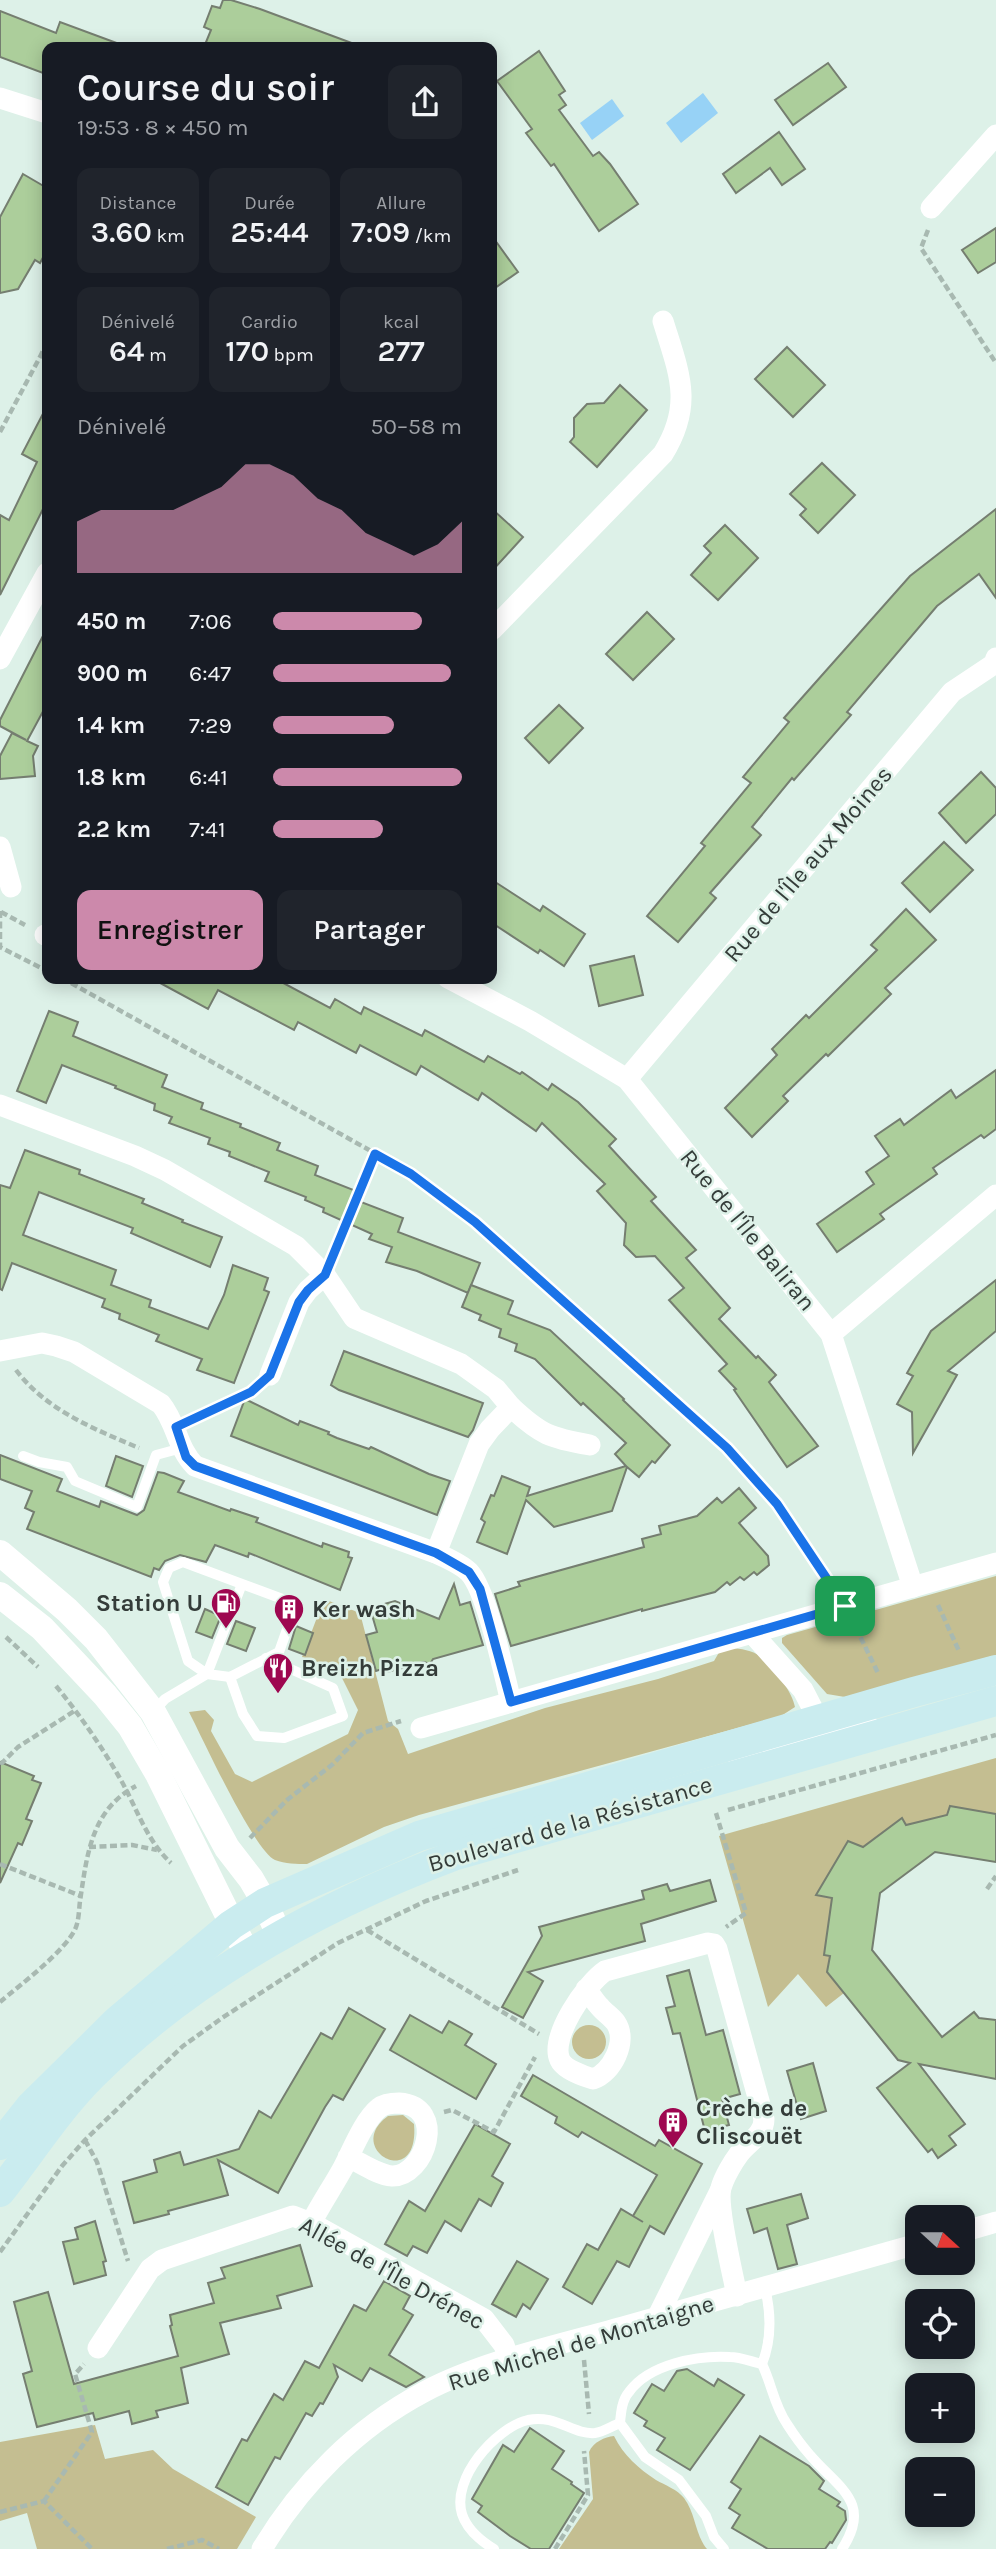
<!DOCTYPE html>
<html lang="fr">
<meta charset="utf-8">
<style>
body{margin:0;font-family:Karla,sans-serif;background:#20242c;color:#f1f3f6;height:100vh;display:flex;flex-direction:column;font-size:26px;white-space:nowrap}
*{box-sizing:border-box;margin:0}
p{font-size:23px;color:#9ea1a6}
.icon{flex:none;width:38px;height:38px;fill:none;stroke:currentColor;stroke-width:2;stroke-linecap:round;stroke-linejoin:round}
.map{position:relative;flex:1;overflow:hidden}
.details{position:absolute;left:42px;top:42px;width:455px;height:942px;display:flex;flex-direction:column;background:#171b24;border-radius:14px;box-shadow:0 4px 18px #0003}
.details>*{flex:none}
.needle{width:46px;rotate:111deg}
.tools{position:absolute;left:905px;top:2205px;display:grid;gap:14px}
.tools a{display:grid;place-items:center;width:70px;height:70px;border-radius:14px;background:#171b24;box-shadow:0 4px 18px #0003;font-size:35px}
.pin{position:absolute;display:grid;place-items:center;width:60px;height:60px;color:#fff;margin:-30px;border-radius:14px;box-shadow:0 4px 10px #0006}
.round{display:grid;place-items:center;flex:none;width:74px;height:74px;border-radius:14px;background:#20242c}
.head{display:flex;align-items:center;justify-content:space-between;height:119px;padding:0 35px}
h1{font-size:38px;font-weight:600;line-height:52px}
.stats{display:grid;grid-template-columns:repeat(3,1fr);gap:10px;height:119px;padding:7px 35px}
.stats div{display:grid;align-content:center;border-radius:14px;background:#20242c;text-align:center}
.stats b{font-size:30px;font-weight:600}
.stats small{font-size:19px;font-weight:400}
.stats p{font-size:19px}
.chart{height:196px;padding:14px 35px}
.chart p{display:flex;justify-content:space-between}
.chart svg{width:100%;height:126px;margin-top:7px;fill:#cc89ab;opacity:.7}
.action{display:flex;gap:14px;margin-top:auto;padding:14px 35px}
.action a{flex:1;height:80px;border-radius:14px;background:#cc89ab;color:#111;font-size:28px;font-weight:600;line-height:80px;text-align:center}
.action a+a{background:#20242c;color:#f1f3f6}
ul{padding:0 35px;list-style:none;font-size:23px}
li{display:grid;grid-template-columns:112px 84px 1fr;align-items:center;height:52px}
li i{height:18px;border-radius:9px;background:#cc89ab}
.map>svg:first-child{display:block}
.green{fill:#c4be91}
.water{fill:#97d2f6}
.building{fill:#acce9b;stroke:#757e70;stroke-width:2}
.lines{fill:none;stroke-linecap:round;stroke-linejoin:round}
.path{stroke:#a8b9b1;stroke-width:4.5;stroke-dasharray:7 3.5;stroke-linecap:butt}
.service{stroke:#fff;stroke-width:10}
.minor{stroke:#fff;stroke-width:21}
.tertiary{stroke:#fff;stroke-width:26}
.secondary{stroke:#caecef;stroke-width:30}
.route-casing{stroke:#fff;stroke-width:14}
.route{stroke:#1a73e8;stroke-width:9}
.labels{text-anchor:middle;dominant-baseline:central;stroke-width:5;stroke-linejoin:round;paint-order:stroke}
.street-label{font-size:24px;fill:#343c39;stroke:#ddf1e8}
.poi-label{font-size:24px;font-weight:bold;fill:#343c39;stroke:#ddf1e8;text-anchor:start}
</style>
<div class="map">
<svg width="996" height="2549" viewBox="0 0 996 2549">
<rect width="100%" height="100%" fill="#ddf1e8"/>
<g class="green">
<polygon points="996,1576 996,1655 845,1697 827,1694 782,1643 782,1638 787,1635"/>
<path d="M324,1599L360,1613L388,1721L398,1729L408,1754L545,1708L658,1679L714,1661L721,1649C733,1647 750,1649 760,1656C772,1664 793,1693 795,1707L781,1716L419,1815L384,1827L307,1864C297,1864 285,1864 275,1860C253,1849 203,1739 189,1712L205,1710L214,1720L211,1731L235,1774L252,1782L348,1734L358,1710L338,1670L302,1657Z"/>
<polygon points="996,1758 996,1814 950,1806 946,1818 908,1828 902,1819 856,1852 848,1841 816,1895 832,1897 824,1955 830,1956 827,1971 844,1993 826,2007 798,1974 768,2007 719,1836"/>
<circle cx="589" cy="2042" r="17"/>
<path d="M403,2115L414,2124C420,2193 342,2149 388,2116Z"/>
<polygon points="95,2425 105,2459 153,2450 173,2469 256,2517 237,2549 37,2549 27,2513 0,2521 0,2442"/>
<path d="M614,2436C624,2456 638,2468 656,2480C665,2485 678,2490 684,2498C696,2514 695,2535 707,2549H559L593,2499L589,2452C593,2442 605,2437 614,2436Z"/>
</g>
<g class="water">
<polygon points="703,93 718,113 681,143 666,123"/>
<polygon points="612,99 624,116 592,140 580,123"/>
</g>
<g class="building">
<polygon points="223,0 231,0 260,9 357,45 357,47 204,47 211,30 204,27 212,6 220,8"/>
<polygon points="0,11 56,33 60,22 122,45 122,47 47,47 47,61 43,73 0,57"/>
<polygon points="539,51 565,91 559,95 566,105 559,110 593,156 599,152 610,164 638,204 599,231 554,164 551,166 526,133 532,129 497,81"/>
<polygon points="828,63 846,87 793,125 775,100"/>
<polygon points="779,132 805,169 782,185 770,168 736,193 723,174"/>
<polygon points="23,174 47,188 47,250 40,263 35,260 18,289 0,293 0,217"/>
<polygon points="996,228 996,262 978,273 962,250"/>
<polygon points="492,236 518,272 492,290"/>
<polygon points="787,347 825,385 793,417 755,379"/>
<polygon points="620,385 647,410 597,467 570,442 574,437 574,418 587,404 604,403"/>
<polygon points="47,406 47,501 0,595 0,515 9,520 37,462 22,454"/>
<polygon points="822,463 855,495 818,533 800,515 806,509 790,494"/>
<polygon points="492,509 523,537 492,571"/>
<polygon points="996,509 996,598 979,574 937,606 847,712 851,715 794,780 792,778 752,827 761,835 710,893 716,898 678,942 647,916 705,846 701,843 751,783 743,777 789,722 784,718 910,576"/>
<polygon points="725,525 758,558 718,600 691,575 711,553 704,546"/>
<polygon points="647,612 674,639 633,680 606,654"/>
<polygon points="47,628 47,704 27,741 38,746 33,756 35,776 0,779 0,756 12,733 26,740 0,726 0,720"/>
<polygon points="559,705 583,728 549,763 525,738"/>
<polygon points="981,772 996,788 996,814 966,843 939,813"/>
<polygon points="944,842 973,870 930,912 902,883"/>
<polygon points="492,880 540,911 543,906 585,934 564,966 540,950 538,953 492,923"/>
<polygon points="906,909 936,940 885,988 891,994 828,1056 826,1054 783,1096 788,1101 752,1137 725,1108 777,1055 772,1049 806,1015 809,1018 877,950 871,945"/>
<polygon points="634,956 643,995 599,1006 590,966"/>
<polygon points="151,978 274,978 330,1008 335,999 361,1014 364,1007 422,1036 425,1030 484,1062 488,1056 520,1074 522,1072 548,1090 552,1084 578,1102 616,1139 609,1146 656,1197 651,1201 696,1250 686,1258 730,1308 719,1319 756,1358 758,1356 776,1375 769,1382 818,1446 787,1467 734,1390 736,1389 719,1371 727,1364 669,1300 684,1288 655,1256 636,1257 624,1245 626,1223 597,1191 605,1184 542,1123 536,1131 482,1093 478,1100 421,1066 416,1075 360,1045 356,1053 298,1022 294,1030 218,990 208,1009"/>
<polygon points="49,1011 78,1022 73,1036 167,1075 162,1087 203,1103 201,1109 241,1124 240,1127 280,1143 277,1150 318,1166 315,1175 356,1191 353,1199 403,1218 398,1232 480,1263 468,1293 417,1271 386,1262 392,1247 369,1239 372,1234 323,1212 324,1208 305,1200 306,1197 265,1181 269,1172 229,1156 230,1152 208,1144 210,1138 169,1123 172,1117 154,1110 155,1104 115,1088 116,1086 62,1065 46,1103 17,1091"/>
<polygon points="996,1070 996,1129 984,1138 981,1135 933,1168 937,1174 880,1214 884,1219 837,1252 817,1224 874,1184 866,1172 889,1156 875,1136 900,1119 904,1125 951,1090 956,1098"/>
<polygon points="25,1150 80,1170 79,1174 144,1199 142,1203 183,1220 182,1222 222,1237 210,1267 131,1233 133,1228 39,1192 23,1235 116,1270 111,1285 151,1300 149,1307 208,1329 224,1295 233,1265 268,1278 264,1290 269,1292 234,1383 197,1370 202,1359 156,1341 159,1335 119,1319 120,1314 102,1307 105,1299 12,1263 2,1290 0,1289 0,1185 10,1188"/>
<polygon points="996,1280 996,1331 948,1371 957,1375 913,1453 912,1412 897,1404 913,1376 907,1373 931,1331"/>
<polygon points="471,1285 513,1301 508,1314 550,1330 624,1399 623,1400 670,1445 655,1463 652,1461 639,1477 627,1467 612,1511 554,1527 526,1500 507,1554 477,1542 485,1522 481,1519 491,1495 494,1496 502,1476 530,1487 527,1496 626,1466 615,1454 626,1443 583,1403 581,1405 535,1359 515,1351 517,1344 499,1337 501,1329 479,1320 481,1315 462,1307"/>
<polygon points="344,1351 483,1403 473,1430 468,1437 339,1390 331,1385"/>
<polygon points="245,1399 298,1425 300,1421 329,1432 328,1434 337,1438 369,1449 371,1447 429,1474 450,1481 437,1515 231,1436"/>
<polygon points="0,1455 62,1479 57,1491 99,1507 101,1501 137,1515 144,1510 158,1472 164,1473 184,1481 178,1492 230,1511 231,1509 258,1518 256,1522 322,1547 323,1543 349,1552 348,1557 352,1558 340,1590 249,1553 248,1557 215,1545 206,1562 180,1555 165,1561 159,1570 154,1568 151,1577 27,1529 34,1512 25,1508 32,1491 0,1479"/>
<polygon points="116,1456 143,1466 132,1497 106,1486"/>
<polygon points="739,1488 756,1508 739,1523 768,1556 769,1565 757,1575 754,1572 744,1580 740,1577 730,1585 727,1582 715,1592 642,1611 642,1609 511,1646 495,1594 520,1586 518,1582 644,1547 642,1539 661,1534 659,1526 697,1516 717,1498 722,1503"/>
<polygon points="454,1584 460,1605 470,1602 483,1645 433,1659 430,1664 424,1662 387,1672 385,1668 376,1671 366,1635 377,1632 370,1608 395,1601 439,1619"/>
<polygon points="205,1609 221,1616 212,1638 196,1632"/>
<polygon points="236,1621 255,1628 246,1651 227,1644"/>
<polygon points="296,1626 313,1633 305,1655 289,1649"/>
<polygon points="0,1762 34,1776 32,1780 41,1783 26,1819 32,1821 22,1845 18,1843 0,1883"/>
<polygon points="950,1806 996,1814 996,1862 935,1852 880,1893 872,1950 942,2037 974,2012 979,2018 996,2020 996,2079 919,2064 965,2124 949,2136 956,2145 938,2158 932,2149 928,2152 877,2088 910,2063 898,2060 827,1972 830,1956 824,1955 832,1898 816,1895 848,1841 863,1847 902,1818 906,1825 947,1815"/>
<polygon points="710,1880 716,1901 641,1924 645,1941 528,1972 543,1981 523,2018 502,2007 542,1936 539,1927 644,1899 642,1891 667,1884 670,1891"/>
<polygon points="689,1970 706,2035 723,2030 740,2094 722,2099 729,2125 705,2131 680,2033 673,2034 666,2008 675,2006 667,1976"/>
<polygon points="349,2008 385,2029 343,2100 333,2095 325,2107 278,2193 218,2160 228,2195 168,2211 169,2214 134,2223 123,2182 157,2172 154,2160 180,2152 184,2165 239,2149 259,2111 271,2118 321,2033 332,2039"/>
<polygon points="410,2015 442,2033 449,2021 460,2027 472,2034 465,2045 496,2064 476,2099 390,2050"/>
<polygon points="813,2063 826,2111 801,2119 787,2071"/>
<polygon points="533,2075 655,2146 659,2140 702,2164 664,2234 650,2226 629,2267 617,2261 592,2304 563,2287 587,2244 598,2250 621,2209 643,2222 633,2216 657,2175 582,2132 578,2137 555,2123 557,2117 521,2096"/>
<polygon points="475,2124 510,2144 492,2176 503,2183 491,2206 479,2199 461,2231 445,2221 427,2253 413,2246 407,2256 385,2244 409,2201 425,2211"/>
<polygon points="801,2194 808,2218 787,2225 797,2264 778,2269 767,2228 754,2233 747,2209"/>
<polygon points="95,2221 106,2261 103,2262 106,2275 74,2284 63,2242 78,2239 75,2228"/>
<polygon points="300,2245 312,2286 277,2296 281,2308 220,2323 229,2354 181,2368 188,2403 156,2411 158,2417 132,2424 129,2411 95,2420 93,2413 37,2427 23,2374 32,2371 14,2302 48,2292 74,2384 178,2356 170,2326 172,2325 170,2315 214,2303 208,2283 225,2278 221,2268"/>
<polygon points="517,2261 548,2279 530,2309 523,2304 516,2317 492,2304"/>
<polygon points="384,2281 410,2296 403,2309 413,2315 389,2355 424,2377 406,2387 370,2368 362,2381 334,2365 338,2377 323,2404 320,2403 312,2416 306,2413 280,2459 275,2457 248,2505 216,2487 242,2439 247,2441 274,2394 283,2400 305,2361 319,2368 354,2305 366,2311"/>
<polygon points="687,2369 714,2386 718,2379 744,2395 690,2470 657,2450 665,2438 644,2426 647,2421 634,2413 652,2384 664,2391 677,2371"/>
<polygon points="530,2428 564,2451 552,2469 572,2482 571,2484 584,2493 549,2549 531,2549 510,2536 478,2512 482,2506 472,2499 503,2445 514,2452"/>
<polygon points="760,2436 809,2466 824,2481 819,2489 840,2502 837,2506 845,2511 846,2520 832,2543 830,2542 825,2549 768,2549 732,2528 740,2515 729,2508 741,2489 731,2482"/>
</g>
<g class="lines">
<g class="path">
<polyline points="928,230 921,248 996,363"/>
<polyline points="47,342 41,355 47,358"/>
<polyline points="0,432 41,355"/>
<polyline points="0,911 0,947 47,971"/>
<polyline points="1,912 25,925"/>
<polyline points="62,978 412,1174 476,1222 727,1448 777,1504 832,1587"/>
<polyline points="334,1253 375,1154"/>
<path d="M16,1370C46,1410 94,1429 139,1448"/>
<polyline points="195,1418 254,1390"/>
<polyline points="938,1605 959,1651"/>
<polyline points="856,1628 878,1673"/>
<polyline points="6,1637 38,1667"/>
<path d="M56,1686C79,1714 100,1744 118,1775C136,1805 145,1839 171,1863"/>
<polyline points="0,1762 2,1763 18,1747 76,1710"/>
<polyline points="728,1810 996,1735"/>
<polyline points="716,1813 746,1913 726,1927"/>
<polyline points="250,1838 287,1800 333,1764 363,1733 401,1721"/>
<polyline points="89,1847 132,1845 157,1850"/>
<polyline points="0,1864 81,1896"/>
<polyline points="987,1889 996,1876"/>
<polyline points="367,1930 539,2034"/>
<path d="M0,2002C19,1986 68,1949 76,1927C79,1919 79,1909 80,1901C87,1855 91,1810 136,1786"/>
<polyline points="444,2112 452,2110 494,2132 535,2057"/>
<polyline points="85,2140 97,2162 128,2261"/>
<polyline points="0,2252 62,2166 85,2140 183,2046 222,2018 338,1943 426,1901 518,1870"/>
<polyline points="584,2360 589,2414"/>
<polyline points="44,2501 92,2432 75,2374 84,2364"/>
<polyline points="0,2512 44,2501 92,2549"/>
<polyline points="167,2549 202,2540 219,2549"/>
<polyline points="555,2549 588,2495 584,2451"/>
</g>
<g class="service">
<polyline points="23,1456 39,1462 67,1467 75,1481 137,1507 156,1455 182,1448"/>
<polyline points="230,1677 243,1714 257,1736 284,1738 343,1716 333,1688 266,1658"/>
<polyline points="153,1712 165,1699 207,1674 242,1584 183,1562 169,1568 163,1582 188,1661 207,1674 230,1677 279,1652 296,1604 242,1584"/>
<polyline points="733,1760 872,1721"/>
<path d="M762,2364C772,2339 771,2313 765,2288"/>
<path d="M494,2549C481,2541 467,2530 462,2514C451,2479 495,2428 528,2420C556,2414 573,2435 595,2433C603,2432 612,2426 620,2423"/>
<path d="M724,2549L714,2537L706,2516L679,2480L645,2457L620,2423C621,2412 622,2400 629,2392C649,2364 698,2355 730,2357C741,2357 752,2362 762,2364C772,2385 774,2405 787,2424C794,2435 802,2446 810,2455C838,2488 873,2502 842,2549"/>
</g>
<g class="minor">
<polyline points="0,98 47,113"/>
<polyline points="931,208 996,135"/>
<path d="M492,630L663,454C694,404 679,373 663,321"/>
<polyline points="0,659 47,573"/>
<polyline points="0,847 11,887"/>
<polyline points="45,935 47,935"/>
<polyline points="448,978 530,1021 627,1079 831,1334 913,1587"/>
<polyline points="627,1079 952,692 994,664 996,658"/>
<polyline points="0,1105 135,1156 165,1170 296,1246 325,1275 354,1318 461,1364 496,1389 511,1407 490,1429 479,1444 436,1553"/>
<polyline points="831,1334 996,1195"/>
<path d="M0,1351L42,1343L56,1346L74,1352L161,1404C177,1424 177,1448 195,1466L436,1553C447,1558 461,1564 469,1572C487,1591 504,1674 511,1702"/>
<polyline points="270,1375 299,1302 308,1290 325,1275"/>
<path d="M511,1407C541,1435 550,1438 590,1445"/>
<polyline points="752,1633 803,1690 819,1721"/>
<polyline points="421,1728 996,1563"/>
<path d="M586,1989C591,1995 595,2002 600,2007C605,2013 612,2017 616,2023C628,2041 612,2073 593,2079C583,2076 564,2069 560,2060C549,2037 587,1983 605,1971L708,1943L714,1944L717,1949L764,2119C764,2135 748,2142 739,2154C733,2162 724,2177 721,2188C716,2206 733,2274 737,2296"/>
<path d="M311,2223C321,2204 333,2186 343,2168C352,2151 364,2120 379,2108C384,2104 392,2103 399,2103C448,2106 425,2177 392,2176C378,2175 361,2163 348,2157"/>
<polyline points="962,2232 996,2222"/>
<polyline points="657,2318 720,2191"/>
<polyline points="98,2348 150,2269 162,2260 293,2216 311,2223 484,2319 504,2345 509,2360"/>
<path d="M262,2549C301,2484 356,2428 424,2392C482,2361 562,2344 626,2326C723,2299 820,2271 917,2244"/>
</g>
<g class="tertiary">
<polyline points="0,1553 67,1610 96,1639 153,1712 227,1848 251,1879 265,1903 279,1935"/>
<polyline points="0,1595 42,1628 105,1695 130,1726 158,1774 247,1954"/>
</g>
<g class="secondary">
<polyline points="0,2145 30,2107 117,2021 231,1925 265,1903 419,1836 914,1692 996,1670"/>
<path d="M0,2192C30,2154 57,2111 92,2076C193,1975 323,1905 456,1855L996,1701"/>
</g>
</g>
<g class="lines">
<g class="route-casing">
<polygon id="route" points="375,1154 411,1174 475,1222 727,1448 777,1504 845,1606 511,1702 480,1589 469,1572 436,1553 195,1466 186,1457 176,1427 251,1392 270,1375 299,1302 308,1290 325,1275"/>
</g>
<use href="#route" class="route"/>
</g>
<defs>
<g id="fuel-pin" transform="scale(1.575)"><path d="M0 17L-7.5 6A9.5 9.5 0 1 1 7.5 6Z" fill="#9e0750" stroke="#ddf1e8"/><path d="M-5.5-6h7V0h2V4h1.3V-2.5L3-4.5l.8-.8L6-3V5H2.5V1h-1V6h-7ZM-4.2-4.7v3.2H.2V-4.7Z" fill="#fff"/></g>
<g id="building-pin" transform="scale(1.575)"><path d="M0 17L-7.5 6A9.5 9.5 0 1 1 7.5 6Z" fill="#9e0750" stroke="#ddf1e8"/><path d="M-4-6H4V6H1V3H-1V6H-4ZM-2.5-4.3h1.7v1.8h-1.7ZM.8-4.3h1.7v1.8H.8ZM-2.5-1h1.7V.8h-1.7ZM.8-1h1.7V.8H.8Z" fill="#fff"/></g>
<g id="restaurant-pin" transform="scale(1.575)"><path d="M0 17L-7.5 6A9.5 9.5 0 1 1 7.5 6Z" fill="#9e0750" stroke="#ddf1e8"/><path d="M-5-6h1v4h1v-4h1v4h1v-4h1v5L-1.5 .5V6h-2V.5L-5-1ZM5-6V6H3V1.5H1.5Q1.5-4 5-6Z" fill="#fff"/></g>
</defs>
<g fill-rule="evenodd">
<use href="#fuel-pin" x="226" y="1603"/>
<use href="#building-pin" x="289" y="1609"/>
<use href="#restaurant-pin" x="278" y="1668"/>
<use href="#building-pin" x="673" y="2122"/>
</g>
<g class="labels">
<g class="street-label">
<text transform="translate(808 864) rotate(-50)">Rue de l'Île aux Moines</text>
<text transform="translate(748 1230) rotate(51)">Rue de l'Île Baliran</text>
<text transform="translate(570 1824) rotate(-16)">Boulevard de la Résistance</text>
<text transform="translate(392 2273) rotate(29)">Allée de l'Île Drénec</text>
<text transform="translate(581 2343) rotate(-17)">Rue Michel de Montaigne</text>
</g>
<g class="poi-label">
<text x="203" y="1603" text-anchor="end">Station U</text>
<text x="312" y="1609">Ker wash</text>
<text x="301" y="1668">Breizh Pizza</text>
<text x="696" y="2108">Crèche de<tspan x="696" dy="28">Cliscouët</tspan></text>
</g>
</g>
</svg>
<div class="tools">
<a><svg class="needle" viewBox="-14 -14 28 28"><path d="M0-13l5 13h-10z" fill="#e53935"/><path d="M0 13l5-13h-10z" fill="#9ea1a6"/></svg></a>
<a><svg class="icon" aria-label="locate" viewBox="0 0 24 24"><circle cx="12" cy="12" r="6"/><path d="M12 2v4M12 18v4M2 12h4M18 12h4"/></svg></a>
<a>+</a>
<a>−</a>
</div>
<div class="pin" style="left:845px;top:1606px;background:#1e9e55"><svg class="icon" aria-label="arrive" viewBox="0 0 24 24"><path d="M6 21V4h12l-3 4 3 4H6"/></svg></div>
<section class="details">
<div class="head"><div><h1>Course du soir</h1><p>19:53 · 8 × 450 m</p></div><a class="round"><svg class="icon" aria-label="share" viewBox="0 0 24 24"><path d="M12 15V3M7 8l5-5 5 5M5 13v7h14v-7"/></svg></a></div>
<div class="stats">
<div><p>Distance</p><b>3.60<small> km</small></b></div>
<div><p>Durée</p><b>25:44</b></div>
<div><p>Allure</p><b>7:09<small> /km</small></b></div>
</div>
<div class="stats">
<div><p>Dénivelé</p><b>64<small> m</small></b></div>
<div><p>Cardio</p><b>170<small> bpm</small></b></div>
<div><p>kcal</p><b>277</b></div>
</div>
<div class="chart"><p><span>Dénivelé</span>50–58 m</p>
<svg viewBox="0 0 160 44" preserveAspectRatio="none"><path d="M0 44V26L10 22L20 22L30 22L40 22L50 18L60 14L70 6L80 6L90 10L100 18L110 22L120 30L130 34L140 38L150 34L160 26V44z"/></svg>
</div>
<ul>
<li><b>450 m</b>7:06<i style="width:79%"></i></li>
<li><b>900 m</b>6:47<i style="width:94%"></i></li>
<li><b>1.4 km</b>7:29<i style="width:64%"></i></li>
<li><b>1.8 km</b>6:41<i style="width:100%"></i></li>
<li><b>2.2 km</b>7:41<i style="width:58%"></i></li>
</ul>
<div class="action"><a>Enregistrer</a><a>Partager</a></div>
</section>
</div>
